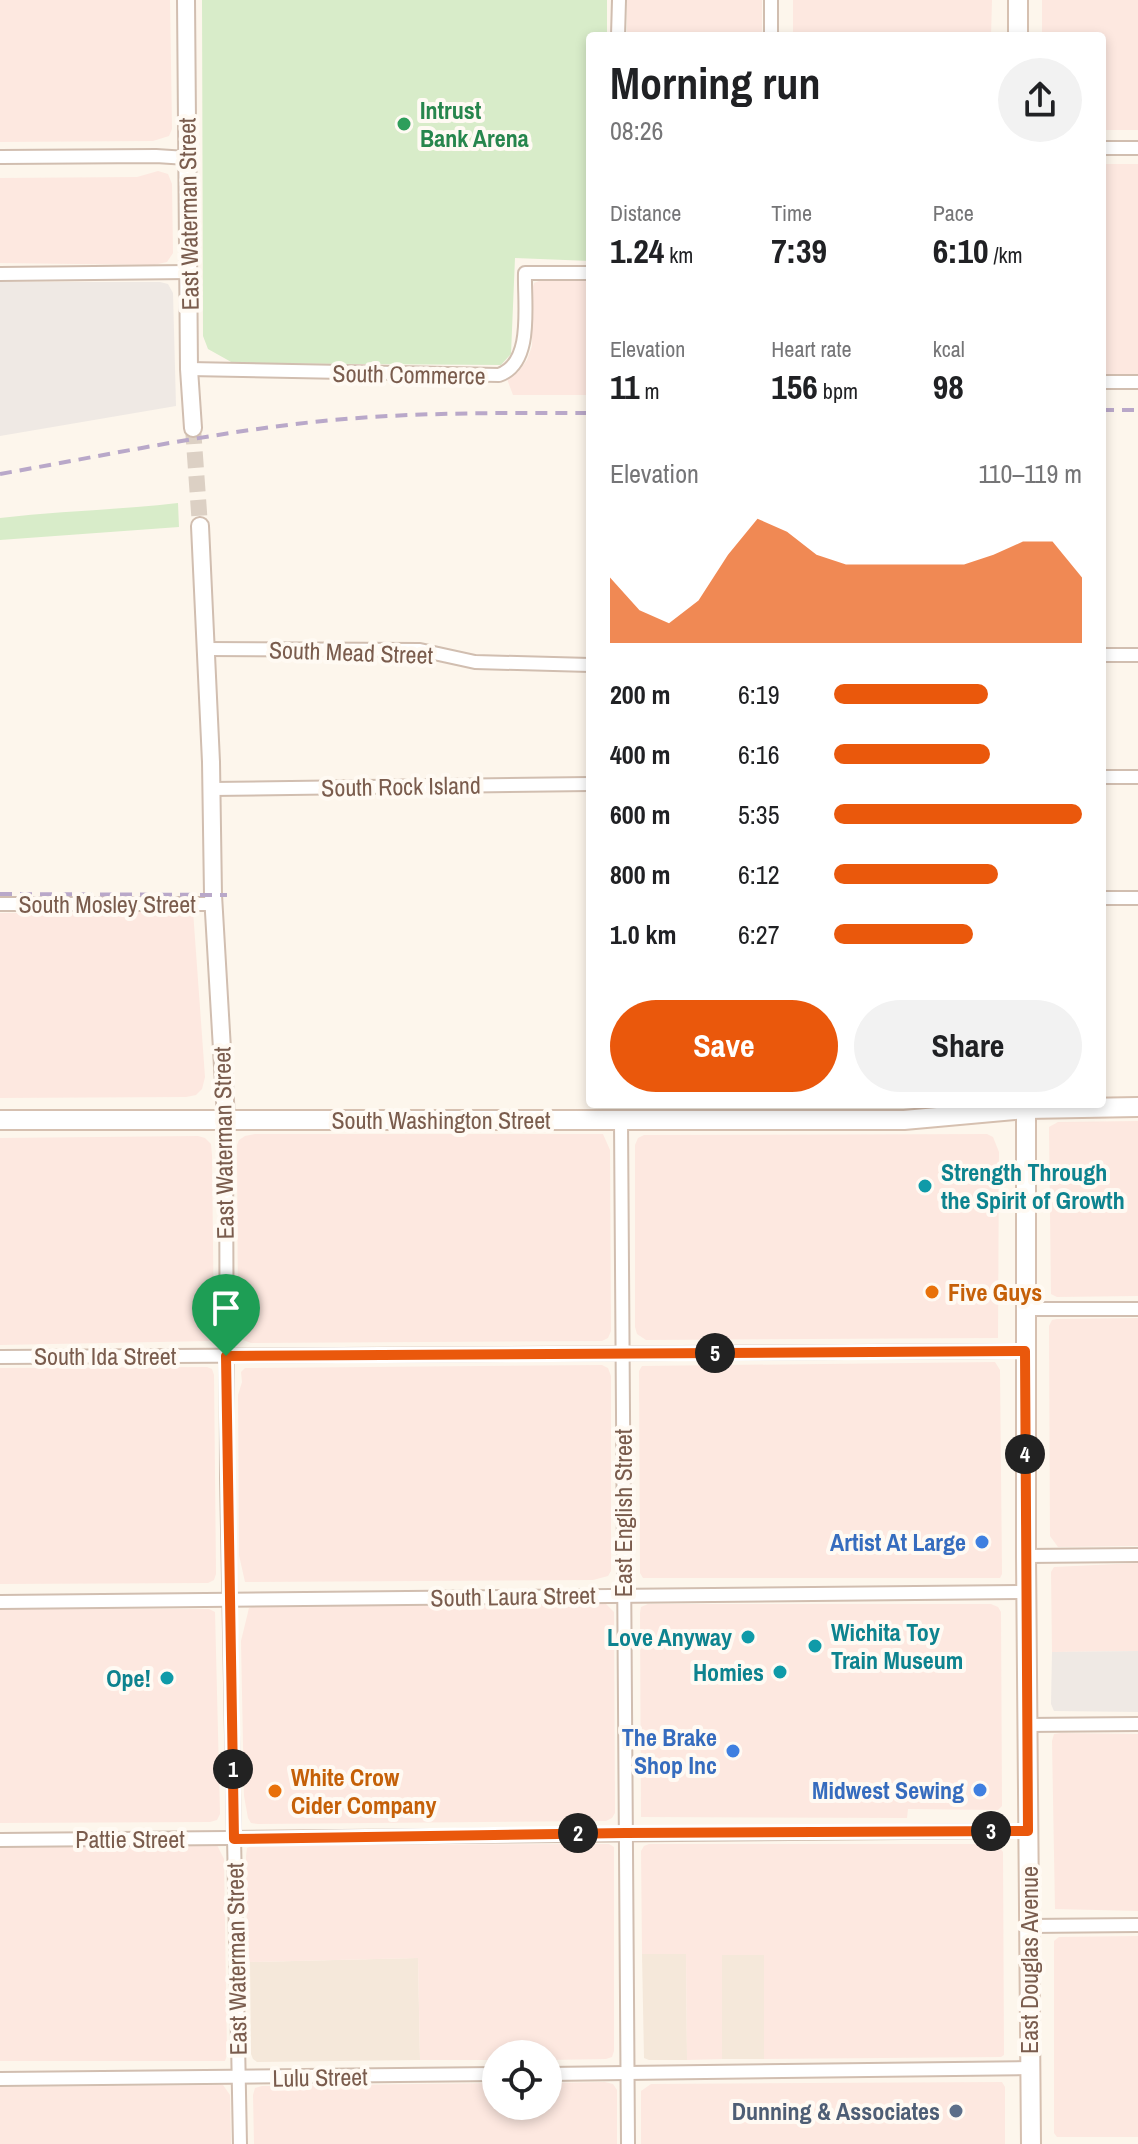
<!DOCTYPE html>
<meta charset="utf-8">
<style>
body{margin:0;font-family:"Archivo Narrow",sans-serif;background:#f2f2f2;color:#202124;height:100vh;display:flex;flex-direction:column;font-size:30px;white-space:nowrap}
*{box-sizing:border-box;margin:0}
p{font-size:26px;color:#757577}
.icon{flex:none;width:44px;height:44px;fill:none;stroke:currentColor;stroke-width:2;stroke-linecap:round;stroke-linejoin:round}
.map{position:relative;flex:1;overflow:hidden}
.panel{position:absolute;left:586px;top:32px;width:520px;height:1076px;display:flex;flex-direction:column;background:#fff;border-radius:8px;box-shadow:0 4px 12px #0003}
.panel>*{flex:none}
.tools{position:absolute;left:482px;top:2040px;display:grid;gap:16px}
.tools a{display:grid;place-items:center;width:80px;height:80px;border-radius:50%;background:#fff;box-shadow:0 4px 12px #0003;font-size:40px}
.pin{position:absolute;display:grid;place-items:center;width:68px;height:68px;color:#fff;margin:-82px -34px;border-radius:50% 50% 50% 0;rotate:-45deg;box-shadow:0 0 8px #0007}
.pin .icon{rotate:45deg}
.km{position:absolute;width:40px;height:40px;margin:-20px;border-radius:50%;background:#222;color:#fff;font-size:22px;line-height:40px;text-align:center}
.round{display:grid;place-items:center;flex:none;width:84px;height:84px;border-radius:42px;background:#f2f2f2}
.summary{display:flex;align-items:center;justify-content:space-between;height:136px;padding:0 24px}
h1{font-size:44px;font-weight:800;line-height:60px}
.figures{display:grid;grid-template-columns:repeat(3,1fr);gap:12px;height:136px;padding:8px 24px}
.figures div{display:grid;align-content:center}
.figures b{font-size:34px;font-weight:800}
.figures small{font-size:22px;font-weight:400}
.figures p{font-size:22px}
.chart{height:224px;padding:16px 24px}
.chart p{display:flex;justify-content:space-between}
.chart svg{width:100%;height:144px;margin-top:8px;fill:#ea580c;opacity:.7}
.button{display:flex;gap:16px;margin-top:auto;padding:16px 24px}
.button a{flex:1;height:92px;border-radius:48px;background:#ea580c;color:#fff;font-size:32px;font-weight:800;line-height:92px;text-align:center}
.button a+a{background:#f2f2f2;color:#202124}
ul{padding:0 24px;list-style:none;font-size:26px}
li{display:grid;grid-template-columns:128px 96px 1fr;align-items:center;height:60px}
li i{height:20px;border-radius:10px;background:#ea580c}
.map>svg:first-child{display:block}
.residential{fill:#f5e8da}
.commercial{fill:#fde8e0}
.industrial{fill:#efe9e4}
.green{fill:#d8ecc9}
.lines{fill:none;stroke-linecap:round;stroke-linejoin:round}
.tertiary-tunnel{stroke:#dcd0c4;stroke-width:16;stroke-dasharray:16 8;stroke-linecap:butt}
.minor-casing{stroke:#d1beb0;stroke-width:16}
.tertiary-casing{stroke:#d1beb0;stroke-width:20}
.secondary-casing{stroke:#d6c0b0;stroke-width:22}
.minor{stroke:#fff;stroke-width:12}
.tertiary{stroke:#fff;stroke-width:16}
.secondary{stroke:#fff;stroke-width:18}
.rail{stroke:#b9a8c9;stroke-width:4;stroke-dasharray:12 8;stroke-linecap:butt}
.route-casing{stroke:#fff;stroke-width:16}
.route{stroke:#ea580c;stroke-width:10}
.leisure-dot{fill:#2e9e5b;stroke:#fffaf3;stroke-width:3}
.culture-dot{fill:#0f9aa8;stroke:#fffaf3;stroke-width:3}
.food-dot{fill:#e8710a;stroke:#fffaf3;stroke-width:3}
.shop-dot{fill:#3f7fe0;stroke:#fffaf3;stroke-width:3}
.service-dot{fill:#5c6f8a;stroke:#fffaf3;stroke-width:3}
.labels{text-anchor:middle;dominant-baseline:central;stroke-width:8;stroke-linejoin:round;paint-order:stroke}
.leisure-label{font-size:24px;font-weight:bold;fill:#27864d;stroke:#fffaf3;text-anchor:start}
.street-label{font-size:24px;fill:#7a5c4d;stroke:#fffaf3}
.culture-label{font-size:24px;font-weight:bold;fill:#0d838f;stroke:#fffaf3;text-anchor:end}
.food-label{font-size:24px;font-weight:bold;fill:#c56008;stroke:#fffaf3;text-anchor:start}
.shop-label{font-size:24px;font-weight:bold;fill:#366cbe;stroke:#fffaf3;text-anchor:end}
.service-label{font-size:24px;font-weight:bold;fill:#4e5e75;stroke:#fffaf3;text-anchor:end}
</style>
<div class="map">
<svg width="1138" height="2144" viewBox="0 0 1138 2144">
<rect width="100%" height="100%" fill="#fdf6ec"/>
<g class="residential">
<polygon points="642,1954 686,1954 687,2060 649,2060 644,2058"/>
<polygon points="764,1954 764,2059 722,2059 721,1955"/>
<polygon points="418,1958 420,2060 257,2062 253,2059 251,2054 250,1962"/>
</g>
<g class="commercial">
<polygon points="0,0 170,0 172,129 169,136 153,141 0,142"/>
<rect x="627" y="0" width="135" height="36"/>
<polygon points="793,0 992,0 991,36 793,36"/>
<polygon points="1042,0 1138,0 1138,130 1102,130 1102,36 1042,36"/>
<rect x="1102" y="164" width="36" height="210"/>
<polygon points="158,171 168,174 172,184 173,253 167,262 154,265 0,263 0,178 137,177"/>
<polygon points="539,281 590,281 590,395 513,395 507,379 518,372 527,360 532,346 532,290 534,283"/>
<polygon points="193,911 205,1077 202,1089 196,1095 186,1097 0,1098 0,913"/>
<polygon points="1138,1121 1138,1296 1057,1297 1051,1294 1049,1127 1058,1122"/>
<polygon points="255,1134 603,1134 610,1150 611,1331 608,1338 602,1341 251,1343 243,1340 238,1316 237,1145 239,1140 245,1136"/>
<polygon points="987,1134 993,1137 999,1152 998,1338 646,1340 637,1334 635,1327 635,1145 638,1138 644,1135"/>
<polygon points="198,1136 205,1138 211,1144 212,1156 214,1336 211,1341 0,1345 0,1138"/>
<polygon points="1138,1318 1138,1546 1058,1547 1050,1536 1049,1326 1052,1320 1057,1319"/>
<polygon points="995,1362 1000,1370 1002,1574 1000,1578 643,1578 640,1573 639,1371 642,1366"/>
<polygon points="602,1365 608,1368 611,1376 611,1571 608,1576 593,1580 245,1582 239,1555 238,1395 242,1382 241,1372 245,1368"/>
<polygon points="207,1367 212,1369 214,1375 216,1574 214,1580 208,1583 0,1584 0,1368"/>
<polygon points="1138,1563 1138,1651 1052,1652 1051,1572 1054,1567"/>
<polygon points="605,1603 614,1612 615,1813 612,1818 606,1821 258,1824 251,1823 248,1818 244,1796 241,1641 249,1608 255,1605"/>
<polygon points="648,1604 991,1604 998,1607 1001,1612 1002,1806 998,1810 908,1809 907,1818 641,1817 640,1613 641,1607"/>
<polygon points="0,1609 209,1609 215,1612 220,1814 217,1820 210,1822 0,1823"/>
<polygon points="1061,1733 1138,1734 1138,1911 1055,1909 1052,1741 1054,1734"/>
<polygon points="609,1844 614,1847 614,2051 612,2057 606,2059 548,2060 548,2054 496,2054 496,2060 420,2060 418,1958 250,1962 247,1947 246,1856 247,1848 254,1845"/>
<polygon points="649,1844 997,1844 1003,1852 1004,2055 1001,2057 764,2059 764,1955 722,1955 722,2059 687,2060 686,1954 642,1954 641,1851 644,1846"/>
<polygon points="217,1845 224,1859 227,2055 225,2061 0,2061 0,1846"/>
<polygon points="1138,1936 1138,2137 1057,2137 1054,2133 1054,1941 1059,1937"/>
<polygon points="605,2082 613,2084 617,2090 617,2144 254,2144 253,2095 255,2088 262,2086 496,2083 496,2106 548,2106 548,2083"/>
<polygon points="1002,2082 1005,2087 1005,2144 641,2144 641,2091 651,2084"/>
<polygon points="223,2085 230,2095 231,2144 0,2144 0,2087"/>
</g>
<g class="industrial">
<polygon points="0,282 160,282 168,284 173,293 176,406 0,436"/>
<polygon points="1138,1651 1138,1712 1054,1711 1051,1704 1052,1652"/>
</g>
<g class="green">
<polygon points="202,0 607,0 607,36 590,36 590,261 515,258 511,354 501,365 233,363 208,349 203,336"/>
<path d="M178,503L179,527L0,540V518C59,511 118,510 178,503Z"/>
</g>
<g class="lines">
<polyline class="tertiary-tunnel" points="193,428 200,526"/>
<g class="minor-casing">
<g id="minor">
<polyline points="771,0 771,36"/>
<polyline points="618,36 619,0"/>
<polyline points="1102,148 1138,148"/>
<polyline points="0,157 156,156 187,158"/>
<polyline points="0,274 188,272"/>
<path d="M189,369L499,375C534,363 524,304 525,273H590"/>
<polyline points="1102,382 1138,382"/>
<polyline points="206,649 420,650 475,662 590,665"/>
<polyline points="1102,655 1138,655"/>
<polyline points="1102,777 1138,777"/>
<polyline points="212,789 590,784"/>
<polyline points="1102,898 1138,898"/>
<polyline points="0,904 214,904"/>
<polyline points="226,1118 227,1478 240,2144"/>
<polyline points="621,1121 628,2144"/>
<polyline points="1025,1309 1138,1309"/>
<polyline points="0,1357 1025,1351"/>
<polyline points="1026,1556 1138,1555"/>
<polyline points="0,1602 1026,1592"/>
<polyline points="1027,1725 1138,1724"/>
<polyline points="0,1840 1028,1831"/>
<polyline points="1029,1926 1138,1925"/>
<polyline points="548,2074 1030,2068"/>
<polyline points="0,2079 496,2074"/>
</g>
</g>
<g class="tertiary-casing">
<g id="tertiary">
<polyline points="186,0 189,369 193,428"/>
<polyline points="200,526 211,762 213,895 226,1118"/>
</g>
</g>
<g class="secondary-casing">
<g id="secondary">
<polyline points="1018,0 1018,36"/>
<polyline points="1026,1104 1026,1556 1031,2144"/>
<polyline points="0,1120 904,1120 1026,1109 1138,1107"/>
</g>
</g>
<use href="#minor" class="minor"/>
<use href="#tertiary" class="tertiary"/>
<use href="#secondary" class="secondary"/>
<g class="rail">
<polyline points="1102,410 1138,410"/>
<path d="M0,474C107,455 215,432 323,421C412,412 501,413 590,413"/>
<polyline points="0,894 227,895"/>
</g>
</g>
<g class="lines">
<g class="route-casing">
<polygon id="route" points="1025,1351 1028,1831 625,1833 234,1839 226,1356"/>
</g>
<use href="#route" class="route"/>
</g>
<circle class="leisure-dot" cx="404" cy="124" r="8"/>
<g class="culture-dot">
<circle cx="925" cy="1186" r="8"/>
<circle cx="748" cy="1637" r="8"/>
<circle cx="815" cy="1646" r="8"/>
<circle cx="780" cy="1672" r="8"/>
<circle cx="167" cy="1678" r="8"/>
</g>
<g class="food-dot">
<circle cx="932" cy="1292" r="8"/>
<circle cx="275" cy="1791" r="8"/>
</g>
<g class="shop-dot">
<circle cx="982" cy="1542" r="8"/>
<circle cx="733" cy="1751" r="8"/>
<circle cx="980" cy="1790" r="8"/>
</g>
<circle class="service-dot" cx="956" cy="2111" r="8"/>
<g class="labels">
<g class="leisure-label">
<text x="420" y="110">Intrust<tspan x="420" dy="28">Bank Arena</tspan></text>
</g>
<g class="street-label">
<text transform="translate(188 214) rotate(-91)">East Waterman Street</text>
<text transform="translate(409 374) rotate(1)">South Commerce</text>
<text transform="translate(351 652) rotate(2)">South Mead Street</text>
<text transform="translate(401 786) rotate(-1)">South Rock Island</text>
<text x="107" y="904">South Mosley Street</text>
<text x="441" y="1120">South Washington Street</text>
<text transform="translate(223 1143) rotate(-91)">East Waterman Street</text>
<text x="105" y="1356">South Ida Street</text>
<text transform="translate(623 1513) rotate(-90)">East English Street</text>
<text transform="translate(513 1596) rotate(-1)">South Laura Street</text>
<text x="130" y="1839">Pattie Street</text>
<text transform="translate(236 1959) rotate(-91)">East Waterman Street</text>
<text transform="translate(1029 1960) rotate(-90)">East Douglas Avenue</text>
<text transform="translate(320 2077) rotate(-1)">Lulu Street</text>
</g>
<g class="culture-label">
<text x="941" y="1172" text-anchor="start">Strength Through<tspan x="941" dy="28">the Spirit of Growth</tspan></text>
<text x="831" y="1632" text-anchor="start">Wichita Toy<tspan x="831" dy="28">Train Museum</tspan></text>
<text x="732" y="1637">Love Anyway</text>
<text x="764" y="1672">Homies</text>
<text x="151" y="1678">Ope!</text>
</g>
<g class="food-label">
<text x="948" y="1292">Five Guys</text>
<text x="291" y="1777">White Crow<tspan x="291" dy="28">Cider Company</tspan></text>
</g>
<g class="shop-label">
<text x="966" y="1542">Artist At Large</text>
<text x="717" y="1737">The Brake<tspan x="717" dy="28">Shop Inc</tspan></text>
<text x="964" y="1790">Midwest Sewing</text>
</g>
<g class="service-label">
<text x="940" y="2111">Dunning &amp; Associates</text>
</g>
</g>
</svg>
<div class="tools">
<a><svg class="icon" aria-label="locate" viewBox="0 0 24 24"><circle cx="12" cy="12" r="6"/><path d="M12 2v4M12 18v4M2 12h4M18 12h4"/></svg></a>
</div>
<div class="pin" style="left:226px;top:1356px;background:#1e9e55"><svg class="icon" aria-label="arrive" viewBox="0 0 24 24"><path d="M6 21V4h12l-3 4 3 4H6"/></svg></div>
<b class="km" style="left:233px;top:1769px">1</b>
<b class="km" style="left:578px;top:1833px">2</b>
<b class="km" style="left:991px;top:1831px">3</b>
<b class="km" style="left:1025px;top:1454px">4</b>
<b class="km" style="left:715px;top:1353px">5</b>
<section class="panel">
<div class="summary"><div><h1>Morning run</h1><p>08:26</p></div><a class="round"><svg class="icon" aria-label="share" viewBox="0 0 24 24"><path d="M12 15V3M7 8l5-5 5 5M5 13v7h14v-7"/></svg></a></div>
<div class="figures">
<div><p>Distance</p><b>1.24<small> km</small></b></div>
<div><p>Time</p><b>7:39</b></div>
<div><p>Pace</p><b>6:10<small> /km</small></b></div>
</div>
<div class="figures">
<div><p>Elevation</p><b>11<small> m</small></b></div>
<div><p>Heart rate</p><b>156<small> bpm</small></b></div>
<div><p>kcal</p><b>98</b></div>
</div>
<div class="chart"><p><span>Elevation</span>110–119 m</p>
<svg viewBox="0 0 160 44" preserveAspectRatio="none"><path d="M0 44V24L10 34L20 38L30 31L40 17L50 6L60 10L70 17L80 20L90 20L100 20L110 20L120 20L130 17L140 13L150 13L160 24V44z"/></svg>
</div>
<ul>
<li><b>200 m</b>6:19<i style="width:62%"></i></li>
<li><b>400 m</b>6:16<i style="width:63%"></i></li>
<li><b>600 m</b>5:35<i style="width:100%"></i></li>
<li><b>800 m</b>6:12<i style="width:66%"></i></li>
<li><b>1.0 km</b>6:27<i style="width:56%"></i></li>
</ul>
<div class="button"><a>Save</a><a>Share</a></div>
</section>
</div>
